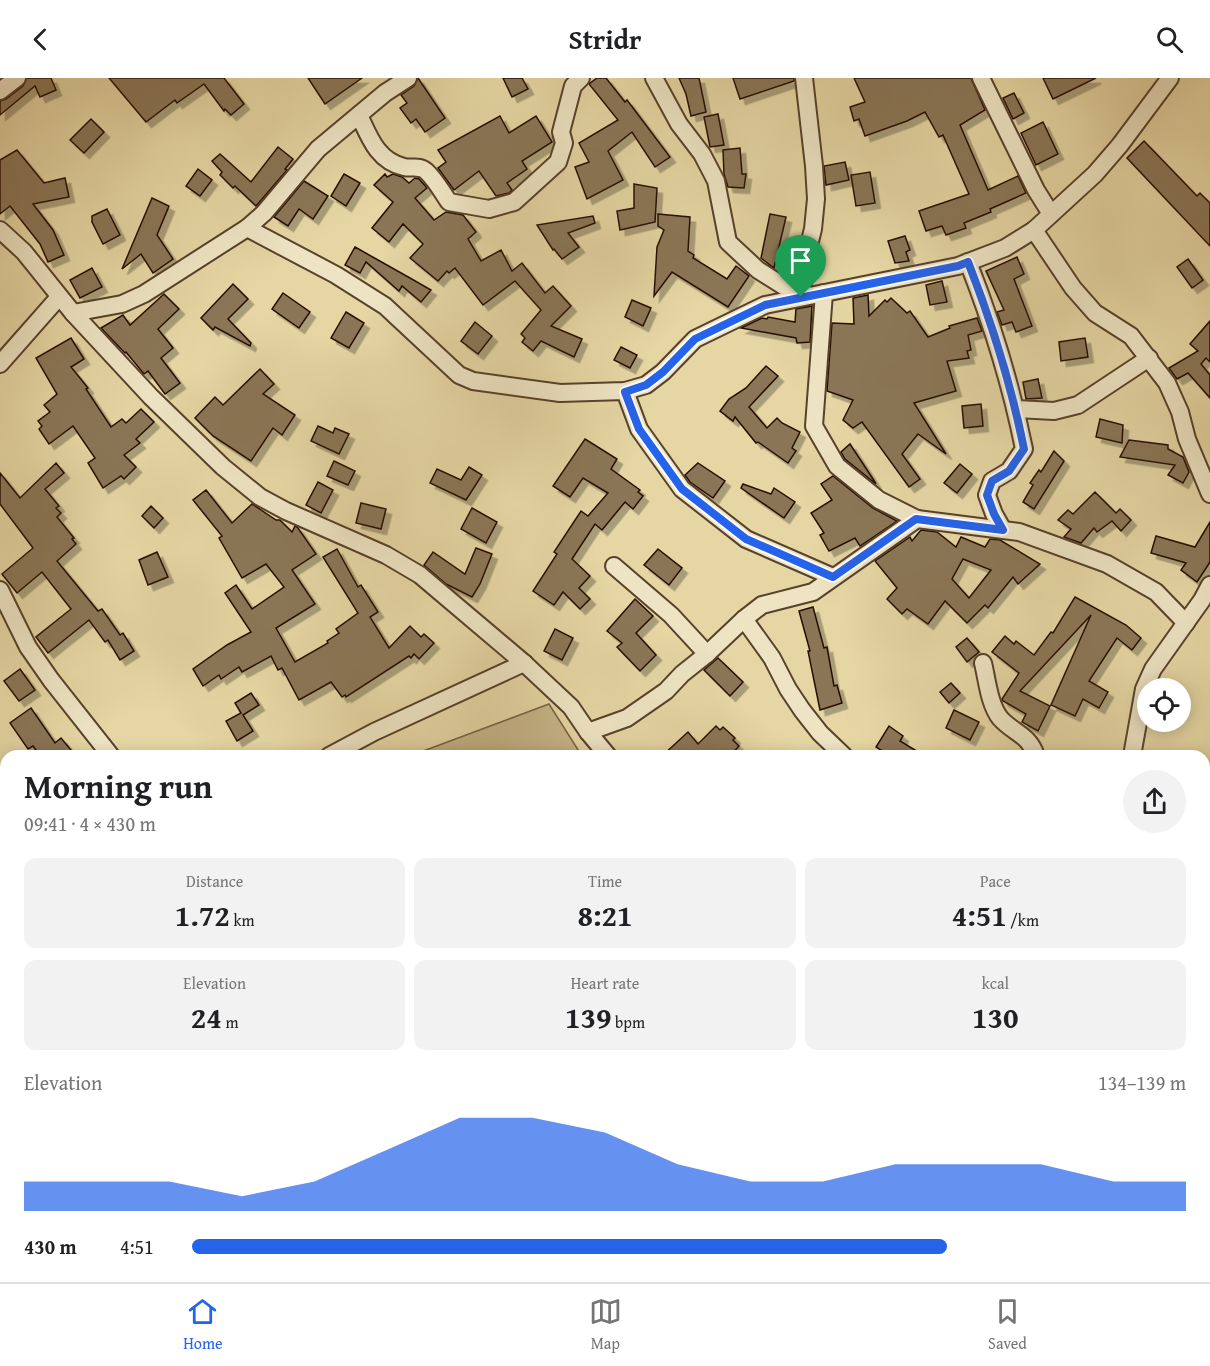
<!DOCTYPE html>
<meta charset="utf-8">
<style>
body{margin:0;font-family:"Gentium Book Plus",serif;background:#f2f2f2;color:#202124;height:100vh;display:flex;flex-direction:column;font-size:22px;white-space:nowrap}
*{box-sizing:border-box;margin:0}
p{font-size:20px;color:#757577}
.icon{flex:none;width:33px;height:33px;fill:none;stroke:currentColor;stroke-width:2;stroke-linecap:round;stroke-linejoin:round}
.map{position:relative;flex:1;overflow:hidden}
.panel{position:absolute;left:0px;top:672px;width:1210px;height:532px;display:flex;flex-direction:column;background:#fff;border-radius:18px 18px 0 0;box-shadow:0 3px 15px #0003}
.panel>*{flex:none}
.buttons{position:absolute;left:1137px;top:600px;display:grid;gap:12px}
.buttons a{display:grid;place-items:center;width:54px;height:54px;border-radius:50%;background:#fff;box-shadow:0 3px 15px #0003;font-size:30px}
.pin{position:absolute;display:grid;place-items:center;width:51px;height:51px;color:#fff;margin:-62px -26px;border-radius:50% 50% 50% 0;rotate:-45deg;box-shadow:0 0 6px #0007}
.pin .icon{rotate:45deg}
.round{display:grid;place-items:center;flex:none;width:63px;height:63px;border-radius:32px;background:#f2f2f2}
.headline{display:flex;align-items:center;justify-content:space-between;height:102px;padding:0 24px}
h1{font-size:33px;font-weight:700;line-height:45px}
.stats{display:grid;grid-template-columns:repeat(3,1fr);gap:9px;height:102px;padding:6px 24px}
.stats div{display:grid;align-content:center;border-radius:12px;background:#f2f2f2;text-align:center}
.stats b{font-size:30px;font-weight:700}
.stats small{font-size:16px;font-weight:400}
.stats p{font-size:16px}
.chart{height:168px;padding:12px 24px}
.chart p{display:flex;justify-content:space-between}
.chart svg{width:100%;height:108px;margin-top:6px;fill:#2563eb;opacity:.7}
ul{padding:0 24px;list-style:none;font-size:20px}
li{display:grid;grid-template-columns:96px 72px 1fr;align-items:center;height:45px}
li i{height:15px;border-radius:8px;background:#2563eb}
header{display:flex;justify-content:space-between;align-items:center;height:78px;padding:0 24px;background:#fff;font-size:27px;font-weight:700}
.tabs{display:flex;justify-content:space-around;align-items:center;height:84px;border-top:2px solid #e0e0e0;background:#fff;font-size:16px;color:#757577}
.tabs a{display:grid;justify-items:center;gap:3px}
.tabs .selected{color:#2563eb}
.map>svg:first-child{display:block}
.green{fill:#c5b488;stroke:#766246;stroke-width:1.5}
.building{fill:#8a7656;stroke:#280f03;stroke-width:1.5;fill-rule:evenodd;filter:url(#shadow)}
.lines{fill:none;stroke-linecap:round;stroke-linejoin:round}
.minor-casing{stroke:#57412b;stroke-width:20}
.minor{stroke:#eee4c3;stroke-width:16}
.route-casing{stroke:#fff;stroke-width:12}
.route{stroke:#2563eb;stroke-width:8}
</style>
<header><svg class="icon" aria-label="back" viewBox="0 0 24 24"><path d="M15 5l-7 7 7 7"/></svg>Stridr<svg class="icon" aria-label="search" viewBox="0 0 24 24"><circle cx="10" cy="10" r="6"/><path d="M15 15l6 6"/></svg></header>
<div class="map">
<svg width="1210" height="1204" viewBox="0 0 1210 1204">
<defs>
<filter id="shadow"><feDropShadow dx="5.5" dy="5.5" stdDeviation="0" flood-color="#0004"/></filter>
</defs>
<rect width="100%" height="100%" fill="#e5d6a3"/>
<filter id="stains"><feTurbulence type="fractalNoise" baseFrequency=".00333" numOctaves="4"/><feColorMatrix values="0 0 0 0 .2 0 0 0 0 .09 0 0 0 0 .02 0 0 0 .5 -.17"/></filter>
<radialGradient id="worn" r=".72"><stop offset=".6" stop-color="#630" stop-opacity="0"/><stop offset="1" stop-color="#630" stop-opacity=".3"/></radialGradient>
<polygon class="green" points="549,626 582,678 410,678"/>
<g class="building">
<polygon points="27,0 51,0 56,12 40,19 35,8 0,37 0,23 6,21 23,8"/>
<polygon points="109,0 224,0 244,26 231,37 225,31 224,33 204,6 177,25 175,22 146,44"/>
<polygon points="308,0 362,0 325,26"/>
<polygon points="418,0 445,40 425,54 416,41 411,45 400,30 407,25 401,17 414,8"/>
<polygon points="503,0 522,0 528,11 512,19"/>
<polygon points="597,0 606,0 625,24 627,22 670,79 655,89 632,54 608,73 623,102 587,121 575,89 589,84 579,65 618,42 589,6"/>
<polygon points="679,0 699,0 706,34 691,38 686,16"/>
<polygon points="733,0 794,0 794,3 740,21"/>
<polygon points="854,0 971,0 985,32 960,47 988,112 1018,98 1026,115 990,131 991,134 964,145 966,150 946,157 942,148 926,153 919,133 969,116 943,57 939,59 925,34 907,43 865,58 859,41 854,43 850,29 865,24"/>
<polygon points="1043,0 1096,0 1053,21"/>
<polygon points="1014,15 1024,35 1013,41 1003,20"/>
<polygon points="718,36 724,67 710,69 704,39"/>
<polygon points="500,38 509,55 536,38 552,64 522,83 527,91 507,105 512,112 509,115 496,118 479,93 454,112 438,90 446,84 438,72"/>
<polygon points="91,41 104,54 84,75 70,62"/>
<polygon points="1043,44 1058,76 1036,87 1021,55"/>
<polygon points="1144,63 1197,118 1200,115 1210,125 1210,168 1127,80"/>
<polygon points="278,69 293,81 285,91 287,92 256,128 235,108 233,110 220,97 222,94 212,83 220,76 251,104"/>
<polygon points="740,70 742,96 746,96 744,110 728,109 724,96 723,72"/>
<polygon points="17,72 44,105 65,100 69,119 33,126 53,152 64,177 48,184 40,166 10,128 0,136 0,82"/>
<polygon points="845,84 849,102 826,107 824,88"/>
<polygon points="198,91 212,102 200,118 186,108"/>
<polygon points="870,94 875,125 856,128 851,97"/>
<polygon points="344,96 360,105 346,128 331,118"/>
<polygon points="385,96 387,99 393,96 402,99 409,105 415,100 419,101 427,110 415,120 434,142 446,134 463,137 476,154 468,161 481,183 501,172 512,193 522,185 545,215 553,208 571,228 551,248 582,261 574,279 541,263 533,273 522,264 525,260 521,256 541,232 515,203 483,227 455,190 449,195 447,193 438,203 410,180 423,166 403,146 389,164 372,150 393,124 374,107"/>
<polygon points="304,103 328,118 313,141 299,131 288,148 274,139"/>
<polygon points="634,106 657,110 655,144 620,152 617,133 634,130"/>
<polygon points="152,120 169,128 157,157 173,181 153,195 141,176 122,191"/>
<polygon points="107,131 120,157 103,166 92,144 92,138"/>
<polygon points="658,136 690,139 688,173 694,177 693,180 727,201 736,188 749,198 728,229 672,194 654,218 657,169 664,152 658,148"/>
<polygon points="770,136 786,139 774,190 761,180"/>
<polygon points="593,138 595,145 568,155 579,169 562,181 554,171 553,172 537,147"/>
<polygon points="905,158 910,172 906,174 909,183 895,185 888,163"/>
<polygon points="355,169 410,200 431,212 421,224 402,208 399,213 366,184 360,195 345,187"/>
<polygon points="1017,179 1024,196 1014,201 1032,248 1016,254 1012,244 1002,247 997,234 1004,232 986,193"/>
<polygon points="1188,181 1203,202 1192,210 1177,189"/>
<polygon points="92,190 102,209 80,220 70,202"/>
<polygon points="942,203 947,224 930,227 926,207"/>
<polygon points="233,206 248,221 228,241 251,265 250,268 215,249 213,252 201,240"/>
<polygon points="283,215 310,234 299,250 272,231"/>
<polygon points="164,216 179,231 158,251 173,270 161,280 180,305 165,316 148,293 144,296 126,274 125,275 101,250 123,237 130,247"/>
<polygon points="868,217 869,238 885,222 887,224 891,220 907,235 910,233 928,259 950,250 949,248 977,240 982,253 968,257 971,272 967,273 969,280 947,283 956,313 914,325 946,376 918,356 902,376 920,401 909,409 862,344 853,350 843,342 853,322 827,313 832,245 854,246 853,220"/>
<polygon points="632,222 651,230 643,248 625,239"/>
<polygon points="812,228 810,264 797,265 796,260 741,250 762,240 767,241 768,239 795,244 796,231"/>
<polygon points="346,234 364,245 349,270 331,260"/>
<polygon points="1210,243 1210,284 1206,280 1201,286 1210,297 1210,320 1188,295 1177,301 1169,290 1198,273 1190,266"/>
<polygon points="475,244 492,258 478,276 461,263"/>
<polygon points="71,260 84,281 71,289 88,310 86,311 111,349 122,341 126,345 141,331 154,344 136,361 140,365 124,377 136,389 124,401 121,398 103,410 88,385 95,380 73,348 49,366 39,351 42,348 38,343 50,334 44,327 57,316 36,280"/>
<polygon points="1085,260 1088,279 1061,283 1059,264"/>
<polygon points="621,269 637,277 630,290 614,282"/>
<polygon points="766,288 778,298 749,329 767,350 777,340 782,345 800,354 792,370 796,373 788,385 758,364 756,365 735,339 733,343 720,333 729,321 746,310"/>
<polygon points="260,291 274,306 263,316 295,337 282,357 273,350 251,383 213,358 195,340 215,319 223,327"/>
<polygon points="1038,301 1042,320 1026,321 1023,304"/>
<polygon points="981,326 983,348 964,350 962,328"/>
<polygon points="1100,341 1123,347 1122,365 1096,359"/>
<polygon points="318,348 333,355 335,350 349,356 339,376 311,363"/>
<polygon points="585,361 617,381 611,391 640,412 638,414 643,418 633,431 625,424 602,452 595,446 572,481 590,498 579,510 590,521 580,531 563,514 554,527 533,513 557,476 554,474 581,433 588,438 608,415 583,400 570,419 553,408"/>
<polygon points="1129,362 1168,367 1168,371 1183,379 1189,394 1183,405 1168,397 1175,387 1120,379"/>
<polygon points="850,366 873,401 876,406 845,381 841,374"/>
<polygon points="1054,373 1064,383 1034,431 1023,424 1033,407 1030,405 1039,392 1041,394"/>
<polygon points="334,383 355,393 348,407 327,398"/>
<polygon points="56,385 64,395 45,411 59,428 56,430 61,435 57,439 74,460 72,461 76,466 57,483 98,533 102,531 120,557 123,555 134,573 120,582 108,562 105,564 89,542 48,575 36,559 71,531 42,494 17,515 2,496 33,470 0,426 0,395 20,420"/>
<polygon points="698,385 725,403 713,420 690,404 685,397"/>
<polygon points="960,386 972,396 957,415 944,405"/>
<polygon points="469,389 482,397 466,422 430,405 437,391 461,402"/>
<polygon points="833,398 873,430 897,443 860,468 855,460 829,473 820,457 824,455 811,435 832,422 821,406"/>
<polygon points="318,404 333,412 321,435 306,427"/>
<polygon points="743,406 771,416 774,410 795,424 784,440 741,410"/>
<polygon points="206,412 232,445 252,426 276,442 280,442 292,454 295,448 298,450 316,476 292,492 315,526 276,550 295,584 328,565 327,563 339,555 336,551 358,535 323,479 337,471 358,509 361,507 378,534 370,539 389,570 410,548 421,559 424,556 434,565 419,581 414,576 411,580 409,578 346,619 345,617 342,619 331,604 299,622 282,590 278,592 271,578 242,594 239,589 221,601 219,597 203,608 193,591 227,567 251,554 225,515 236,507 252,531 284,509 266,486 242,500 219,460 222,458 193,422"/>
<polygon points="1095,414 1116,435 1120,431 1131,442 1121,453 1112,443 1097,454 1094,450 1081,465 1064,459 1071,451 1058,442 1068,432 1073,436"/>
<polygon points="361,425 386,431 381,451 356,445"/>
<polygon points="151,428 163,440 154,450 142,438"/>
<polygon points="472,430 497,444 486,465 461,451"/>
<polygon points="1210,444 1210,484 1197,504 1181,492 1186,485 1151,475 1156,458 1195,469"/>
<path d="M921,452L937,454L956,469L961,459L985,469L990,461L1000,462L1040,486L1018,506L1013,499L988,530L985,527L967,545L945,523L928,546L907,531L902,536L887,521L897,510L875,483L910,459L912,463ZM963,481L991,492L969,520L952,501Z"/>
<polygon points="476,470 492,476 480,506 472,519 446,506 424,487 433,474 465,496"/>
<polygon points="658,471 682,490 669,507 644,487"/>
<polygon points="157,474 168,499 148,507 139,482"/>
<polygon points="1075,519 1126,547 1141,560 1132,572 1117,560 1089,603 1108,614 1099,630 1083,621 1075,638 1051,627 1091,537 1020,613 1050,628 1038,653 1022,644 1026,636 1003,623 1002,621 1019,595 992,574 1005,558 1014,566 1016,563 1034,577 1051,554 1053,555"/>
<polygon points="635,521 653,538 636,555 656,577 640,593 617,569 622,565 607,553"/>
<polygon points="813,529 824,570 827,569 834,608 837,607 842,625 820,632 808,573 810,573 799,533"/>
<polygon points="555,551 573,560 562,582 544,573"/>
<polygon points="967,560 979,574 967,584 956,569"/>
<polygon points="718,580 743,604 730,618 704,592"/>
<polygon points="20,591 35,612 19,623 4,603"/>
<polygon points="951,605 960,615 949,625 940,614"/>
<polygon points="251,615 259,627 243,637 253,653 237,663 226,643 241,635 235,625"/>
<polygon points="31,630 55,665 61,660 76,678 40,678 33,668 28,671 10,645"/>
<polygon points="954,632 979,644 970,662 946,650"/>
<polygon points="716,648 720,652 723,649 735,660 733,662 739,668 730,678 662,678 688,654 698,666"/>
<polygon points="889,648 903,658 900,663 925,678 890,678 876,669"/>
</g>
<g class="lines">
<g class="minor-casing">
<g id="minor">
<polyline points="654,0 679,46 702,76 716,103 728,164 758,192 801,219 806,179 813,151 816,121 814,88 804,0"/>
<polyline points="981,0 1036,112 1051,136"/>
<polyline points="0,13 17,0"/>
<path d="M359,37C369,58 377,83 404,89C412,91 419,87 426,93C435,101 442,114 449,124L489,131L514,124L558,84L564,65L561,54L573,8L581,0"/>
<polyline points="247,150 336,197 385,228 459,297 473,303 560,315 625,313 646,307 663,294 695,261 765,227 958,188 1005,170 1034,152 1095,96 1120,67 1170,0"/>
<polyline points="0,152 24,174 73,235 151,319 223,389 260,419 286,433 386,477 420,497 524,585 571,629 588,654 608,678"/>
<polyline points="1034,152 1073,210 1095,235 1131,258 1167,305 1180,334 1187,361 1210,416"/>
<path d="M968,184C992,245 1011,306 1024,371L1009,393L992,403L987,417L994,436L1003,452"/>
<polyline points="824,215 814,348 837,388 879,422 917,441"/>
<polyline points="73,235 122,226 144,216 247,150 264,135 318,71 385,15 408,0"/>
<polyline points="0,286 59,219"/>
<polyline points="625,313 639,351 682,411 746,461 833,499"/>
<polyline points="1016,331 1054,333 1078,327 1149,280"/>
<polyline points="614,488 671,537 707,576"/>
<polyline points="0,512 28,569 51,602 111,678"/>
<polyline points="744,541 772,580 788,611 802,632 820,655 844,678"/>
<path d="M983,585C987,601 989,626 1000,640C1013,655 1029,656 1036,678"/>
<polyline points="588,654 627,640 666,613 682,596 707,576 744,541 762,527 813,514 917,441 1019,454 1107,486 1156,514 1186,545"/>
<polyline points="329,678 374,654 524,585"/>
<polyline points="1132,678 1144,611 1153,591 1202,522 1210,507"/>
<polyline points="0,806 6,800"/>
<polyline points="1204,874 1210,872"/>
<polyline points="0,889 6,902"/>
<polyline points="1204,1069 1210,1076"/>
<polyline points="1204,1119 1210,1117"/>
<polyline points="146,1198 148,1204"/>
<polyline points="743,1198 746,1204"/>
<polyline points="501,1204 510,1198"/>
<polyline points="1071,1204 1077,1198"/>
</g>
</g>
<use href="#minor" class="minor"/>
</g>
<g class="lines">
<g class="route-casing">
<path id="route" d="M968,184C992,245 1011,306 1024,371L1009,393L992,403L987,417L994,436L1003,452L916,441L833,499L746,461L682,411L639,351L625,314L646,307L663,294L695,261L765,227L958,188Z"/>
</g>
<use href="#route" class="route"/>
</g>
<rect width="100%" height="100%" filter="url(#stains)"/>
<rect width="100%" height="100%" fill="url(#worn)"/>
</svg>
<div class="buttons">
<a><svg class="icon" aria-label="locate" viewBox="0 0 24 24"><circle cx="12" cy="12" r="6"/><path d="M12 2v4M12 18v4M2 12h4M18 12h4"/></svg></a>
</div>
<div class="pin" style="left:801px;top:219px;background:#1e9e55"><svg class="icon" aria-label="arrive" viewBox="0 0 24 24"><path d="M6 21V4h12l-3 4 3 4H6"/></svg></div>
<section class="panel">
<div class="headline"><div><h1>Morning run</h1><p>09:41 · 4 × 430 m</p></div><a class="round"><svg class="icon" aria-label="share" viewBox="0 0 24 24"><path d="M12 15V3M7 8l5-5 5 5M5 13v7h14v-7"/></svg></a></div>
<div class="stats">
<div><p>Distance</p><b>1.72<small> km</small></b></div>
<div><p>Time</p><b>8:21</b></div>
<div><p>Pace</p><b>4:51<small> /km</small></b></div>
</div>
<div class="stats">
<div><p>Elevation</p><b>24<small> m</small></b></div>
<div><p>Heart rate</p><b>139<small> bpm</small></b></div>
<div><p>kcal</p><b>130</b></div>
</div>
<div class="chart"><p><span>Elevation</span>134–139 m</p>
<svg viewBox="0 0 160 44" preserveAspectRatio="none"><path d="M0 44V32L10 32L20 32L30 38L40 32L50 19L60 6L70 6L80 12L90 25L100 32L110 32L120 25L130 25L140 25L150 32L160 32V44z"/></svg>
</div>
<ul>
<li><b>430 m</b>4:51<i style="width:76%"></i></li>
</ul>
</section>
</div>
<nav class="tabs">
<a class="selected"><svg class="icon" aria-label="home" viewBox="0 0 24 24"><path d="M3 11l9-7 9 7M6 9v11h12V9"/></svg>Home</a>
<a><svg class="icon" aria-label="map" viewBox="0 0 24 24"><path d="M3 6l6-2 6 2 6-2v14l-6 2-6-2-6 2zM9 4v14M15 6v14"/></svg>Map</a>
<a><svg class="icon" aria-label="saved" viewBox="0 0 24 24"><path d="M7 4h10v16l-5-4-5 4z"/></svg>Saved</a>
</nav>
